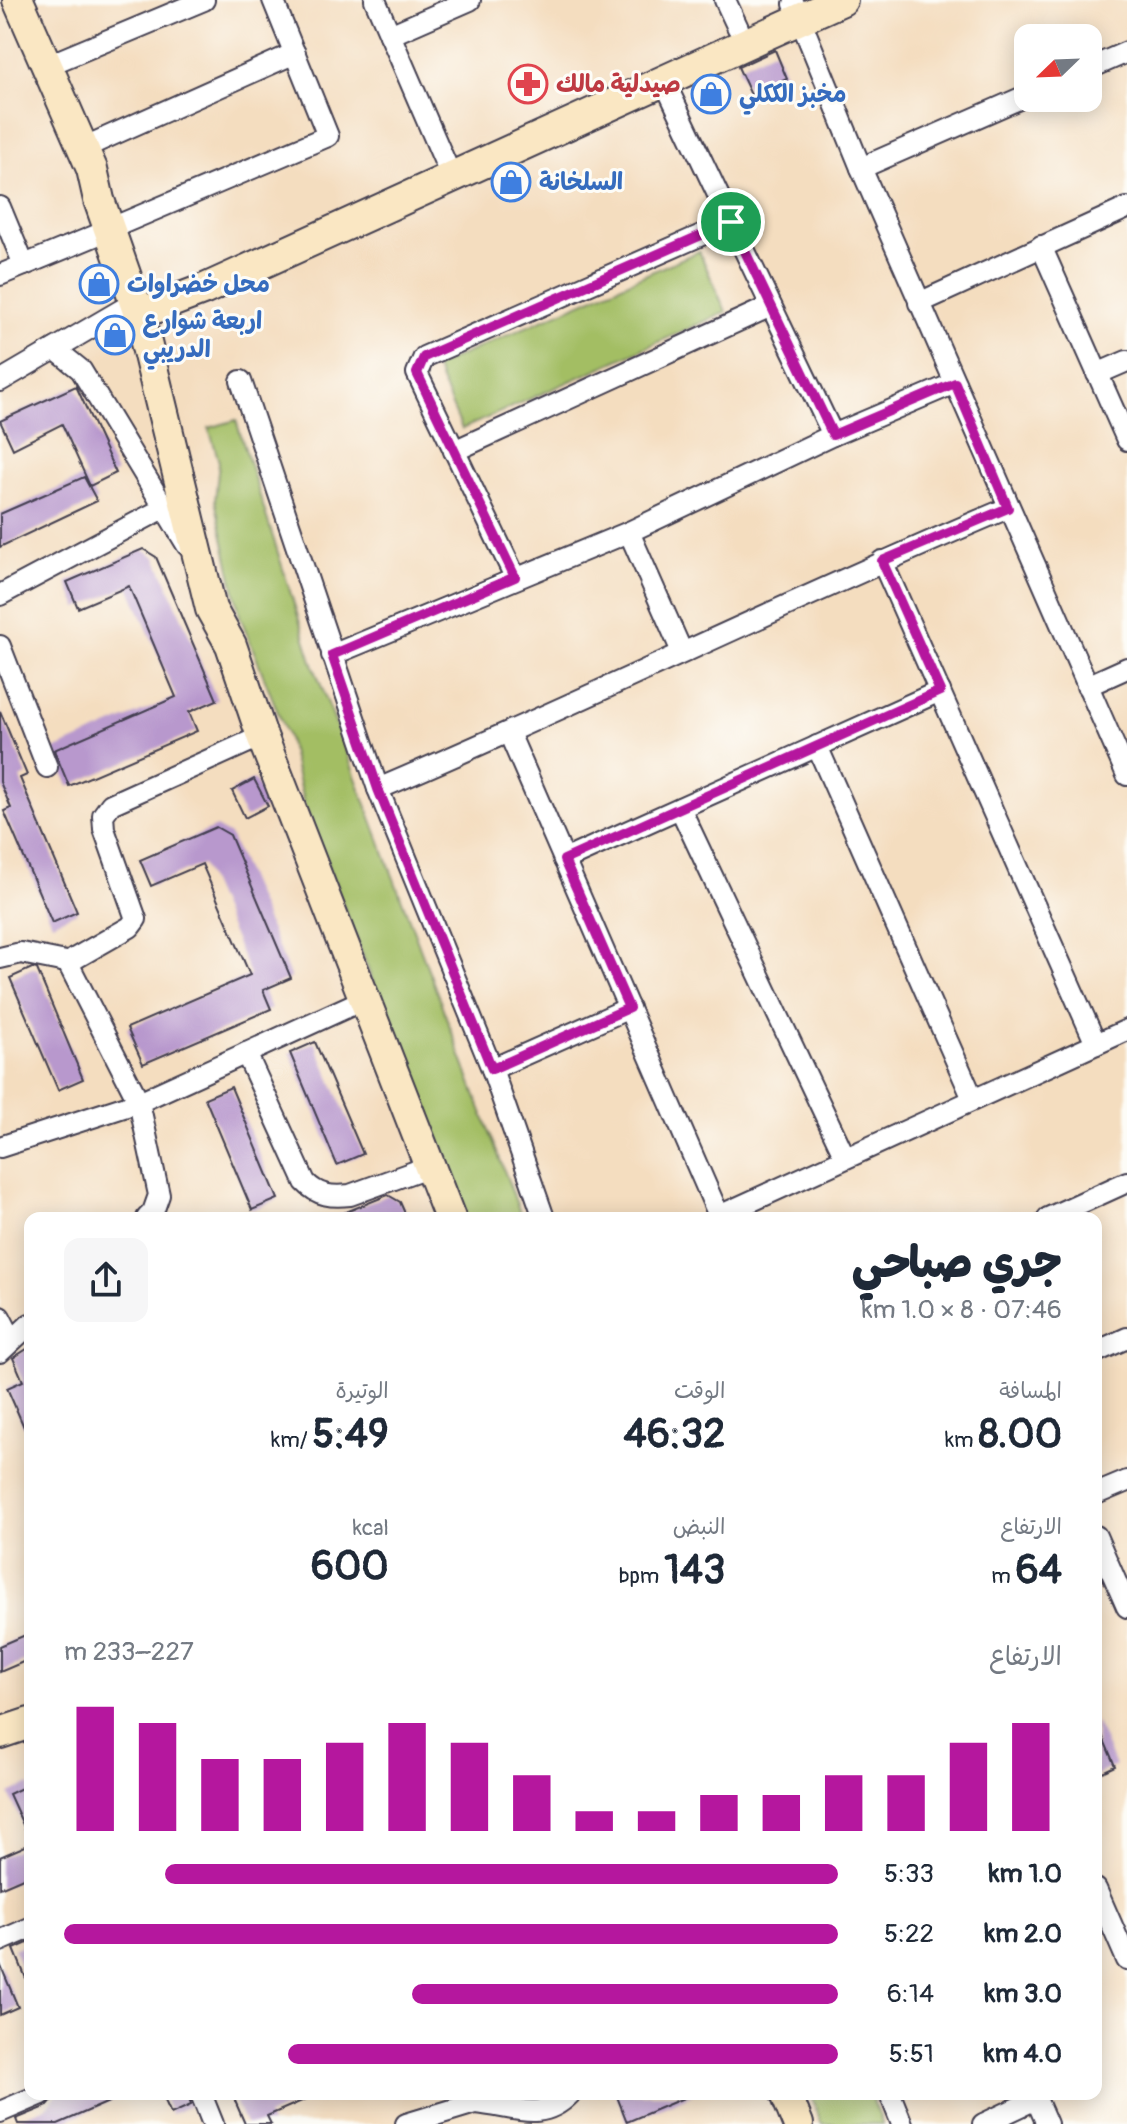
<!DOCTYPE html>
<html lang="ar">
<meta charset="utf-8">
<style>
body{margin:0;font-family:Pangolin,"Playpen Sans Arabic",sans-serif;background:#f6f6f7;color:#1f2937;direction:rtl;height:100vh;display:flex;flex-direction:column;font-size:30px;white-space:nowrap}
*{box-sizing:border-box;margin:0}
p{font-size:26px;color:#747a83}
.icon{flex:none;width:44px;height:44px;fill:none;stroke:currentColor;stroke-width:2;stroke-linecap:round;stroke-linejoin:round}
.map{position:relative;flex:1;overflow:hidden;direction:ltr}
.side{position:absolute;left:24px;top:1212px;width:1078px;height:888px;display:flex;flex-direction:column;background:#fff;border-radius:16px;box-shadow:0 4px 20px #0003;direction:rtl}
.side>*{flex:none}
.needle{width:52px;rotate:247deg}
.buttons{position:absolute;left:1014px;top:24px;display:grid;gap:16px}
.buttons a{display:grid;place-items:center;width:88px;height:88px;border-radius:16px;background:#fff;box-shadow:0 4px 20px #0003;font-size:40px}
.pin{position:absolute;display:grid;place-items:center;width:68px;height:68px;color:#fff;margin:-34px;border:4px solid #fff;border-radius:50%;box-shadow:0 2px 8px #0007}
.round{display:grid;place-items:center;flex:none;width:84px;height:84px;border-radius:16px;background:#f6f6f7}
.summary{display:flex;align-items:center;justify-content:space-between;height:136px;padding:0 40px}
h1{font-size:44px;font-weight:800;line-height:60px}
.stats{display:grid;grid-template-columns:repeat(3,1fr);gap:12px;height:136px;padding:8px 40px}
.stats div{display:grid;align-content:center}
.stats b{font-size:40px;font-weight:800}
.stats small{font-size:22px;font-weight:400}
.stats p{font-size:22px}
.chart{height:224px;padding:16px 40px}
.chart p{display:flex;justify-content:space-between}
.chart svg{width:100%;height:144px;margin-top:8px;stroke:#b5179e;stroke-width:6}
ul{padding:0 40px;list-style:none;font-size:26px}
li{display:grid;grid-template-columns:128px 96px 1fr;align-items:center;height:60px}
li i{height:20px;border-radius:10px;background:#b5179e}
.map>svg:first-child{display:block}
.green{fill:#a3be64;stroke:#627050;stroke-width:2}
.building{fill:#b898cd}
.lines{fill:none;stroke-linecap:round;stroke-linejoin:round}
.street-casing{stroke:#423e4f;stroke-width:24}
.secondary-casing{stroke:#423e4f;stroke-width:34}
.street{stroke:#fff;stroke-width:20}
.secondary{stroke:#fae7c3;stroke-width:30}
.route-casing{stroke:#fff;stroke-width:16}
.route{stroke:#b5179e;stroke-width:10}
.labels{text-anchor:middle;dominant-baseline:central;stroke-width:6;stroke-linejoin:round;paint-order:stroke}
.health-label{font-size:24px;font-weight:bold;fill:#be3a42;stroke:#fdfcf7;text-anchor:start}
.shop-label{font-size:24px;font-weight:bold;fill:#366cbe;stroke:#fdfcf7;text-anchor:start}
</style>
<div class="map">
<svg width="1127" height="2124" viewBox="0 0 1127 2124">
<rect width="100%" height="100%" fill="#fdfcf7"/>
<filter id="ink" filterUnits="userSpaceOnUse"><feTurbulence type="fractalNoise" baseFrequency=".0125" numOctaves="2"/><feDisplacementMap in="SourceGraphic" scale="16" xChannelSelector="R" yChannelSelector="G"/><feConvolveMatrix kernelMatrix="1 2 1 2 8 2 1 2 1" color-interpolation-filters="sRGB"/></filter>
<filter id="wash" filterUnits="userSpaceOnUse"><feTurbulence type="fractalNoise" baseFrequency=".006" numOctaves="4" result="noise"/><feDisplacementMap in="SourceGraphic" scale="32" xChannelSelector="R" yChannelSelector="G"/><feGaussianBlur stdDeviation="1.8" result="paint"/><feColorMatrix in="noise" values="0 0 0 0 0 0 0 0 0 0 0 0 0 0 0 0 0 1.4 0 .05"/><feComposite in="paint" operator="in"/></filter>
<g filter="url(#wash)">
<rect width="100%" height="100%" fill="#f4ddbf"/>
<g class="green">
<polygon points="699,251 726,312 462,429 435,367"/>
<polygon points="236,420 313,664 522,1218 465,1218 304,805 288,738 240,616 215,500 219,462 209,428"/>
<polygon points="810,2094 870,2094 883,2124 822,2124"/>
</g>
<g id="blocks">
<g class="building">
<polygon points="775,50 787,79 751,95 738,67"/>
<polygon points="76,386 116,473 90,486 62,424 13,449 0,421"/>
<polygon points="84,477 97,501 0,547 0,514"/>
<polygon points="143,549 156,557 217,700 189,712 197,731 69,786 54,750 176,697 129,586 78,608 67,582"/>
<polygon points="0,711 27,775 20,778 77,912 52,923 4,811 11,808 0,782"/>
<polygon points="254,779 268,806 245,818 232,791"/>
<polygon points="216,827 230,835 291,978 263,990 271,1009 143,1064 127,1028 250,975 202,864 151,886 140,860"/>
<polygon points="32,968 37,969 83,1079 58,1090 10,978"/>
<polygon points="315,1042 363,1154 337,1165 290,1053"/>
<polygon points="231,1087 278,1199 252,1210 205,1098"/>
<polygon points="388,1195 400,1202 407,1218 331,1218"/>
<polygon points="30,1347 30,1441 7,1388 23,1381 13,1358"/>
<polygon points="30,1633 30,1659 0,1672 0,1646"/>
<polygon points="1096,1721 1115,1766 1096,1775"/>
<polygon points="30,1784 30,1840 9,1794"/>
<polygon points="30,1844 30,1875 0,1888 0,1857"/>
<polygon points="30,1942 30,1988 14,1949"/>
<polygon points="0,1964 18,2007 0,2015"/>
<polygon points="58,2094 127,2094 58,2124 18,2124 16,2119 48,2106"/>
<polygon points="162,2094 188,2094 191,2105 171,2114"/>
<polygon points="232,2094 318,2094 267,2116 271,2124 245,2124"/>
<polygon points="616,2094 693,2094 627,2122"/>
</g>
</g>
</g>
<g filter="url(#ink)">
<use href="#blocks" fill-opacity="0" stroke="#423e4f" stroke-width="2"/>
<g class="lines">
<g class="street-casing">
<g id="street">
<polyline points="375,0 451,176"/>
<polyline points="725,0 738,28"/>
<polyline points="794,4 861,168 1127,775"/>
<polyline points="390,35 470,0"/>
<polyline points="46,66 204,0"/>
<polyline points="1088,69 1127,52"/>
<polyline points="664,81 731,222"/>
<polyline points="83,148 295,53"/>
<polyline points="861,168 1028,95"/>
<polyline points="0,207 24,265"/>
<polyline points="121,224 328,136 273,0"/>
<polyline points="1041,246 1127,440"/>
<polyline points="0,275 109,230"/>
<polyline points="919,303 1127,208"/>
<polyline points="55,349 81,370 187,545"/>
<polyline points="1097,374 1127,361"/>
<polyline points="0,381 135,302"/>
<polyline points="241,381 378,789 492,1069 544,1218"/>
<polyline points="454,451 771,306"/>
<polyline points="629,532 682,652"/>
<polyline points="882,561 1096,1044"/>
<polyline points="515,577 417,373 424,357 731,222 833,435"/>
<polyline points="0,595 166,507"/>
<polyline points="0,646 47,767"/>
<polyline points="332,655 629,532 833,435 955,383"/>
<polyline points="1087,686 1127,668"/>
<polyline points="509,733 720,1218"/>
<polyline points="817,746 973,1099"/>
<path d="M378,789C590,699 796,597 1008,508"/>
<polyline points="680,808 845,1157"/>
<polyline points="564,860 940,691"/>
<polyline points="0,958 21,953 71,963"/>
<path d="M246,1053L305,1182C318,1196 332,1197 350,1195L430,1166"/>
<polyline points="492,1069 629,1008"/>
<polyline points="0,1147 139,1102 365,999"/>
<polyline points="719,1216 1127,1030"/>
<polyline points="147,1218 153,1212 159,1195 139,1102 70,967 74,959 130,927 136,919 104,829 103,815 111,804 262,736"/>
<polyline points="1048,1218 1127,1182"/>
<polyline points="0,1317 12,1340"/>
<polyline points="0,1352 30,1324"/>
<polyline points="1096,1352 1127,1338"/>
<polyline points="1096,1494 1127,1481"/>
<polyline points="1096,1536 1127,1607"/>
<polyline points="1096,1889 1127,1960"/>
<polyline points="0,1941 30,1928"/>
<polyline points="201,2094 213,2124"/>
<polyline points="890,2094 902,2124"/>
<polyline points="1034,2094 1047,2124"/>
<polyline points="0,2112 42,2094"/>
<path d="M406,2124L475,2103C513,2106 541,2124 570,2094"/>
<polyline points="983,2124 1036,2099"/>
</g>
</g>
<g class="secondary-casing">
<g id="secondary">
<polyline points="18,0 92,169 99,200 139,314 211,609 231,645 262,736 450,1218"/>
<polyline points="139,314 205,289 842,0"/>
<polyline points="0,1733 30,1723"/>
<polyline points="786,2094 798,2124"/>
</g>
</g>
<use href="#street" class="street"/>
<use href="#secondary" class="secondary"/>
</g>
</g>
<g class="lines" filter="url(#ink)">
<g class="route-casing">
<polygon id="route" points="731,222 833,435 955,383 1008,508 882,561 940,691 564,860 629,1008 492,1069 378,789 332,655 515,577 417,373 424,357"/>
</g>
<use href="#route" class="route"/>
</g>
<defs>
<g id="pharmacy-ring" transform="scale(2)"><circle r="9.5" fill="#fdfcf7" stroke="#e0444e" stroke-width="1.5"/><path d="M-2-6h4v4h4v4h-4v4h-4v-4h-4v-4h4Z" fill="#e0444e"/></g>
<g id="shop-ring" transform="scale(2)"><circle r="9.5" fill="#fdfcf7" stroke="#3f7fe0" stroke-width="1.5"/><path d="M-5-2.5h2.3a2.7 3.5 0 0 1 5.4 0H5L5.5 6h-11ZM-1.5-2.5h3a1.5 2.3 0 0 0-3 0Z" fill="#3f7fe0"/></g>
</defs>
<g fill-rule="evenodd">
<use href="#pharmacy-ring" x="528" y="84"/>
<use href="#shop-ring" x="711" y="94"/>
<use href="#shop-ring" x="511" y="182"/>
<use href="#shop-ring" x="99" y="284"/>
<use href="#shop-ring" x="115" y="335"/>
</g>
<g class="labels">
<g class="health-label">
<text x="556" y="84">صيدلية مالك</text>
</g>
<g class="shop-label">
<text x="739" y="94">مخبز الككلي</text>
<text x="539" y="182">السلخانة</text>
<text x="127" y="284">محل خضراوات</text>
<text x="143" y="321">اربعة شوارع<tspan x="143" dy="28">الدريبي</tspan></text>
</g>
</g>
</svg>
<div class="buttons">
<a><svg class="needle" viewBox="-14 -14 28 28"><path d="M0-13l5 13h-10z" fill="#e53935"/><path d="M0 13l5-13h-10z" fill="#747a83"/></svg></a>
</div>
<div class="pin" style="left:731px;top:222px;background:#1e9e55"><svg class="icon" aria-label="arrive" viewBox="0 0 24 24"><path d="M6 21V4h12l-3 4 3 4H6"/></svg></div>
<section class="side">
<div class="summary"><div><h1>جري صباحي</h1><p>07:46 · 8 × 1.0 km</p></div><a class="round"><svg class="icon" aria-label="share" viewBox="0 0 24 24"><path d="M12 15V3M7 8l5-5 5 5M5 13v7h14v-7"/></svg></a></div>
<div class="stats">
<div><p>المسافة</p><b>8.00<small> km</small></b></div>
<div><p>الوقت</p><b>46:32</b></div>
<div><p>الوتيرة</p><b>5:49<small> /km</small></b></div>
</div>
<div class="stats">
<div><p>الارتفاع</p><b>64<small> m</small></b></div>
<div><p>النبض</p><b>143<small> bpm</small></b></div>
<div><p>kcal</p><b>600</b></div>
</div>
<div class="chart"><p><span>الارتفاع</span>227–233 m</p>
<svg viewBox="0 0 160 44" preserveAspectRatio="none"><path d="M5 44V6M15 44V11M25 44V22M35 44V22M45 44V17M55 44V11M65 44V17M75 44V27M85 44V38M95 44V38M105 44V33M115 44V33M125 44V27M135 44V27M145 44V17M155 44V11"/></svg>
</div>
<ul>
<li><b>1.0 km</b>5:33<i style="width:87%"></i></li>
<li><b>2.0 km</b>5:22<i style="width:100%"></i></li>
<li><b>3.0 km</b>6:14<i style="width:55%"></i></li>
<li><b>4.0 km</b>5:51<i style="width:71%"></i></li>
</ul>
</section>
</div>
